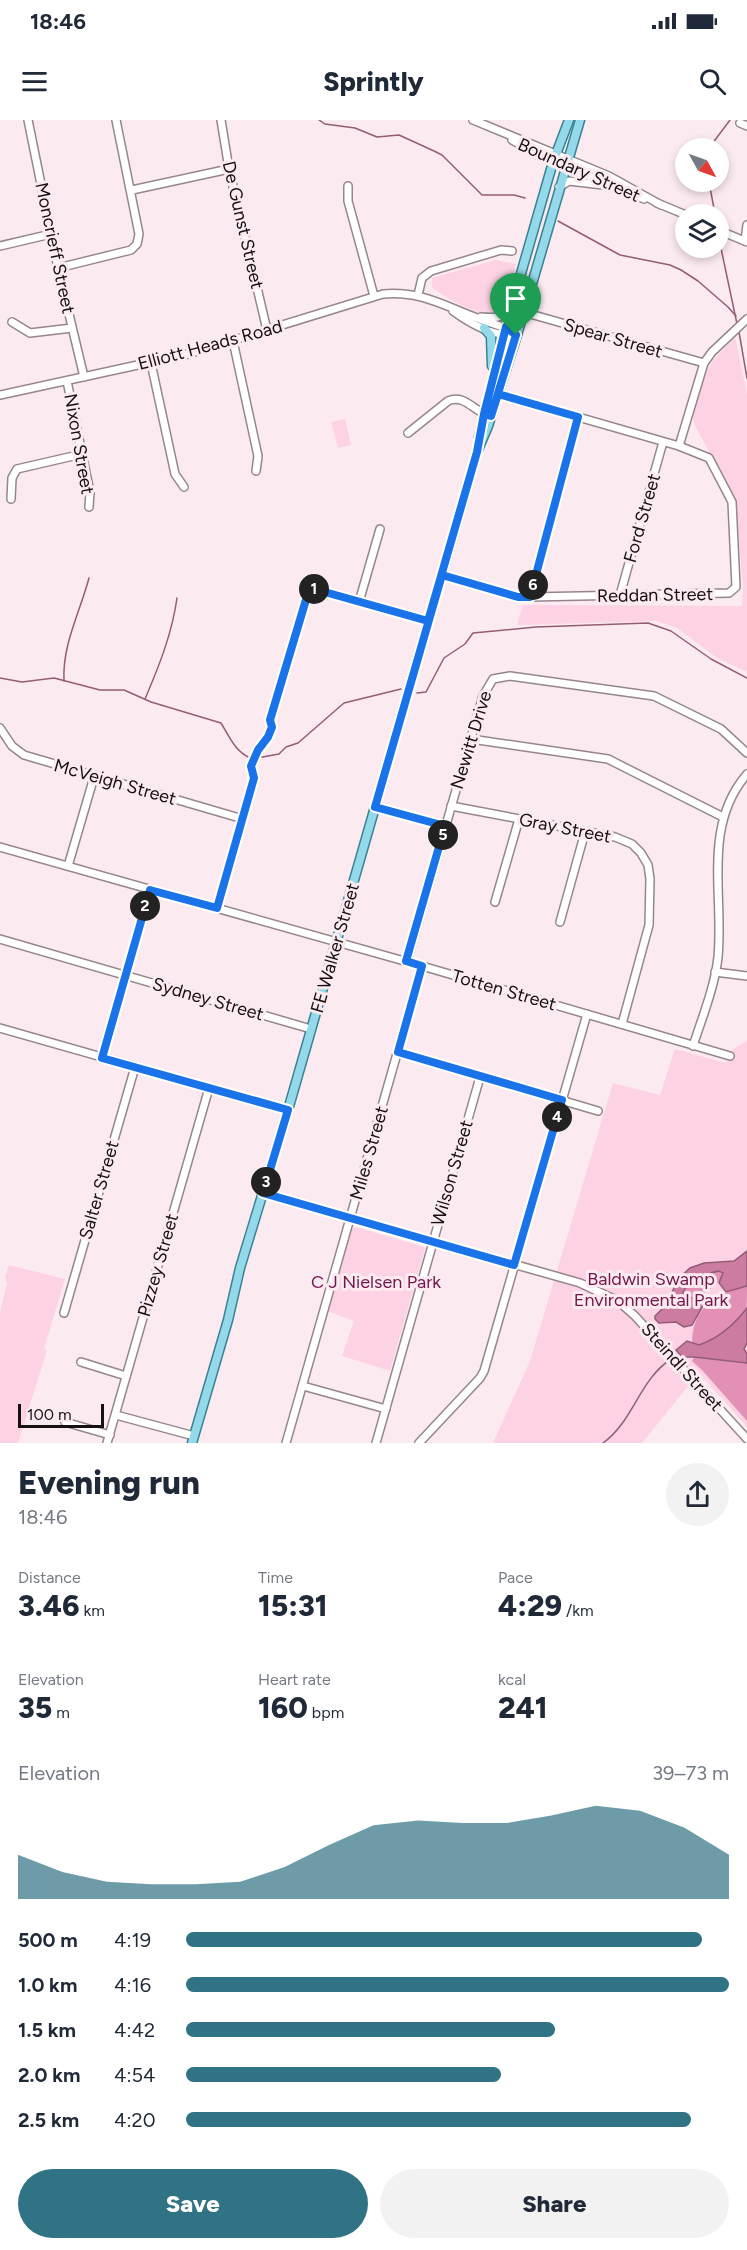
<!DOCTYPE html>
<meta charset="utf-8">
<style>
body{margin:0;font-family:Figtree,sans-serif;background:#f2f2f3;color:#1f2937;height:100vh;display:flex;flex-direction:column;font-size:22px;white-space:nowrap}
*{box-sizing:border-box;margin:0}
p{font-size:20px;color:#747a83}
.icon{flex:none;width:33px;height:33px;fill:none;stroke:currentColor;stroke-width:2;stroke-linecap:round;stroke-linejoin:round}
.map{position:relative;height:1323px;overflow:hidden}
.sheet{display:flex;flex-direction:column;background:#fff;flex:1}
.sheet>*{flex:none}
.needle{width:39px;rotate:130deg}
.tools{position:absolute;left:675px;top:18px;display:grid;gap:12px}
.tools a{display:grid;place-items:center;width:54px;height:54px;border-radius:50%;background:#fff;box-shadow:0 3px 9px #0003;font-size:30px}
.scale{position:absolute;left:18px;bottom:15px;width:86px;box-sizing:border-box;padding-left:6px;border:3px solid #161012;border-top:0;font-size:16px;line-height:21px;white-space:nowrap;color:#161012;-webkit-text-stroke:4px #fceaf1;paint-order:stroke}
.pin{position:absolute;display:grid;place-items:center;width:51px;height:51px;color:#fff;margin:-62px -26px;border-radius:50% 50% 50% 0;rotate:-45deg;box-shadow:0 0 6px #0007}
.pin .icon{rotate:45deg}
.km{position:absolute;width:30px;height:30px;margin:-15px;border-radius:50%;background:#222;color:#fff;font-size:16px;line-height:30px;text-align:center}
.round{display:grid;place-items:center;flex:none;width:63px;height:63px;border-radius:32px;background:#f2f2f3}
.summary{display:flex;align-items:center;justify-content:space-between;height:102px;padding:0 18px}
h1{font-size:33px;font-weight:800;line-height:45px}
.figures{display:grid;grid-template-columns:repeat(3,1fr);gap:9px;height:102px;padding:6px 18px}
.figures div{display:grid;align-content:center}
.figures b{font-size:30px;font-weight:800}
.figures small{font-size:16px;font-weight:400}
.figures p{font-size:16px}
.chart{height:168px;padding:12px 18px}
.chart p{display:flex;justify-content:space-between}
.chart svg{width:100%;height:108px;margin-top:6px;fill:#307384;opacity:.7}
.action{display:flex;gap:12px;margin-top:auto;padding:12px 18px}
.action a{flex:1;height:69px;border-radius:36px;background:#307384;color:#fff;font-size:24px;font-weight:800;line-height:69px;text-align:center}
.action a+a{background:#f2f2f3;color:#1f2937}
ul{padding:0 18px;list-style:none;font-size:20px}
li{display:grid;grid-template-columns:96px 72px 1fr;align-items:center;height:45px}
li i{height:15px;border-radius:8px;background:#307384}
.status{display:flex;justify-content:space-between;align-items:center;height:42px;padding:0 30px;background:#fff;direction:ltr}
.status svg{height:16px;fill:currentColor}
header{display:flex;justify-content:space-between;align-items:center;height:78px;padding:0 18px;background:#fff;font-size:27px;font-weight:800}
.map>svg:first-child{display:block}
.green{fill:#fdd2e4}
.forest{fill:#e291b5}
.water{fill:#cb7c9f;stroke:#955c75;stroke-width:1.5}
.lines{fill:none;stroke-linecap:round;stroke-linejoin:round}
.stream{stroke:#955c75;stroke-width:1.5}
.minor-casing{stroke:#96868c;stroke-width:10}
.major-casing{stroke:#398294;stroke-width:11}
.minor{stroke:#fff;stroke-width:7}
.major{stroke:#94d9e9;stroke-width:8}
.route-casing{stroke:#fff;stroke-width:12}
.route{stroke:#1a73e8;stroke-width:8}
.labels{text-anchor:middle;dominant-baseline:central;stroke-width:6;stroke-linejoin:round;paint-order:stroke}
.street-label{font-size:18px;fill:#161012;stroke:#fceaf1}
.park-label{font-size:18px;fill:#75164b;stroke:#fceaf1}
</style>
<div class="status"><b>18:46</b><svg viewBox="0 0 49 12"><path d="M0 12V9h3v3zM5 12V6h3v6zM10 12V3h3v9zM15 12V0h3v12zM26 1h20v11H26zM47 4h2v5h-2z"/></svg></div>
<header><svg class="icon" aria-label="menu" viewBox="0 0 24 24"><path d="M4 6h16M4 12h16M4 18h16"/></svg>Sprintly<svg class="icon" aria-label="search" viewBox="0 0 24 24"><circle cx="10" cy="10" r="6"/><path d="M15 15l6 6"/></svg></header>
<div class="map">
<svg width="747" height="1323" viewBox="0 0 747 1323">
<rect width="100%" height="100%" fill="#fceaf1"/>
<g class="green">
<path d="M496,140L516,144C513,156 511,174 505,185C491,208 447,177 432,168V158Z"/>
<polygon points="735,217 747,274 747,552 717,538 677,508 656,501 517,505 523,485 742,486 743,467 735,379 695,306 692,292 705,255 712,242"/>
<polygon points="345,299 351,325 338,328 331,302"/>
<polygon points="747,920 747,1307 699,1253 642,1323 493,1323 530,1241 613,963 660,975 675,929 726,943 730,932"/>
<polygon points="356,1107 424,1127 425,1129 390,1251 342,1236 354,1201 327,1191 349,1113 352,1109"/>
<polygon points="9,1145 65,1159 44,1228 47,1230 18,1323 0,1323 0,1192 7,1164 5,1157"/>
</g>
<g class="forest">
<path d="M719,1151L723,1154V1158L699,1178L696,1180L684,1177L683,1169C693,1161 706,1153 719,1151Z"/>
<path d="M743,1166H747C747,1173 747,1184 746,1190C736,1207 716,1219 699,1225L692,1222C693,1187 713,1178 743,1166Z"/>
<polygon points="694,1237 747,1243 747,1301 702,1250 692,1241"/>
</g>
<g class="water">
<path d="M747,1131V1166L726,1172L719,1163L723,1153L719,1151C707,1153 689,1161 683,1172L684,1177L700,1179L704,1184L692,1205L684,1207L676,1202L659,1203L655,1199V1196L665,1186L679,1158L690,1148L704,1143L734,1141Z"/>
<path d="M747,1188V1223L744,1229L747,1234V1243L694,1237H682L676,1230L687,1221L699,1225C719,1218 734,1205 747,1188Z"/>
</g>
<g class="lines">
<g class="stream">
<polyline points="319,0 325,4 355,8 377,17 399,15 434,31 442,35 482,75 514,75 525,78"/>
<polyline points="709,28 730,0"/>
<polyline points="709,62 715,94"/>
<polyline points="558,101 620,135 670,145 681,150 698,161 728,187 736,196"/>
<polyline points="718,114 737,204"/>
<polyline points="739,212 747,258"/>
<path d="M0,558L22,562L54,558L100,570H124L151,582L221,603C229,616 236,633 251,638"/>
<path d="M64,561C62,525 80,492 89,458"/>
<polyline points="417,573 426,572 444,538 465,524 473,513 536,507 648,503 671,511 711,539 747,558"/>
<path d="M145,579C159,546 172,514 177,478"/>
<polyline points="257,638 279,634 286,627 298,623 344,583 401,569"/>
<path d="M603,1323C633,1302 639,1260 671,1239"/>
</g>
<g class="minor-casing">
<g id="minor">
<polyline points="28,0 58,148 84,257"/>
<polyline points="221,0 229,49 267,210"/>
<polyline points="473,0 609,56 661,85"/>
<polyline points="740,3 747,6"/>
<polyline points="512,20 538,35 644,79"/>
<polyline points="348,66 348,81 374,176"/>
<polyline points="559,67 569,61 603,65"/>
<polyline points="132,70 229,49"/>
<polyline points="657,83 686,95"/>
<polyline points="718,110 747,122"/>
<polyline points="745,121 747,105"/>
<polyline points="0,126 51,114"/>
<polyline points="58,148 131,130 137,124 139,114 116,0"/>
<polyline points="418,175 422,158 431,151 501,130 512,131"/>
<path d="M453,191C468,202 489,214 508,215"/>
<polyline points="523,192 704,243"/>
<path d="M481,197C492,198 504,199 511,188"/>
<polyline points="12,202 30,213 72,208"/>
<polyline points="233,221 258,336 256,351"/>
<polyline points="151,243 175,354 184,367"/>
<polyline points="67,261 90,372 89,387"/>
<path d="M0,275L188,234L383,174C421,171 443,185 477,198C491,204 504,206 517,213"/>
<path d="M408,313L448,281C464,274 473,290 487,295"/>
<polyline points="679,326 704,243 712,232 747,199"/>
<polyline points="11,379 12,358 17,349 82,334"/>
<polyline points="442,455 518,477 530,477 729,473 736,467 732,382 709,338 679,326 498,274"/>
<polyline points="620,475 663,322"/>
<polyline points="530,477 578,297"/>
<polyline points="359,482 380,409"/>
<polyline points="0,608 12,626 24,635 243,699"/>
<polyline points="471,619 608,639 723,697"/>
<polyline points="451,686 615,717 632,724 641,733 648,745 650,759 649,805 622,904"/>
<polyline points="375,687 445,706"/>
<polyline points="0,727 422,846 730,936"/>
<polyline points="68,746 94,657"/>
<polyline points="495,782 519,699"/>
<polyline points="217,788 254,658 251,646 258,630 268,617 272,607 270,599 308,473 314,469 428,501"/>
<polyline points="560,802 585,712"/>
<polyline points="0,819 311,909"/>
<polyline points="407,841 483,576 493,559 510,556 654,576 721,609 747,633"/>
<polyline points="715,852 747,856"/>
<polyline points="0,908 288,990"/>
<path d="M693,926C702,898 715,866 718,837C724,775 702,706 747,654"/>
<polyline points="398,932 598,991"/>
<polyline points="102,938 150,770"/>
<polyline points="263,1073 580,1163 618,1181 635,1196 747,1319"/>
<polyline points="64,1193 135,947"/>
<polyline points="81,1242 126,1256"/>
<polyline points="303,1266 386,1289"/>
<polyline points="116,1295 194,1316"/>
<polyline points="65,1302 110,1315"/>
<polyline points="107,1323 209,968"/>
<polyline points="286,1323 422,846"/>
<polyline points="376,1323 480,957"/>
<polyline points="419,1323 480,1258 484,1251 587,894"/>
</g>
</g>
<g class="major-casing">
<g id="major">
<polyline points="484,208 491,216 492,246"/>
<polyline points="479,317 522,150 553,42 569,0"/>
<polyline points="192,1323 228,1200 240,1148 288,990 477,332 488,306 517,215 580,0"/>
</g>
</g>
<use href="#minor" class="minor"/>
<use href="#major" class="major"/>
</g>
<g class="lines">
<g class="route-casing">
<polyline id="route" points="516,215 491,296 484,294 477,332 428,501 314,469 308,473 270,600 272,607 268,617 258,630 251,646 254,658 217,788 150,770 102,938 288,990 263,1073 514,1145 562,980 398,932 422,846 406,841 445,706 375,687 442,455 518,477 530,477 578,297 498,274 491,296 484,294 506,207 516,215"/>
</g>
<use href="#route" class="route"/>
</g>
<g class="labels">
<g class="street-label">
<text transform="translate(579 50) rotate(24)">Boundary Street</text>
<text transform="translate(243 105) rotate(77)">De Gunst Street</text>
<text transform="translate(55 128) rotate(78)">Moncrieff Street</text>
<text transform="translate(613 218) rotate(16)">Spear Street</text>
<text transform="translate(210 225) rotate(-15)">Elliott Heads Road</text>
<text transform="translate(79 324) rotate(80)">Nixon Street</text>
<text transform="translate(642 398) rotate(-74)">Ford Street</text>
<text transform="translate(655 475) rotate(-1)">Reddan Street</text>
<text transform="translate(471 620) rotate(-73)">Newitt Drive</text>
<text transform="translate(115 662) rotate(16)">McVeigh Street</text>
<text transform="translate(565 708) rotate(11)">Gray Street</text>
<text transform="translate(335 828) rotate(-74)">FE Walker Street</text>
<text transform="translate(504 870) rotate(16)">Totten Street</text>
<text transform="translate(208 879) rotate(16)">Sydney Street</text>
<text transform="translate(369 1033) rotate(-74)">Miles Street</text>
<text transform="translate(452 1053) rotate(-74)">Wilson Street</text>
<text transform="translate(99 1070) rotate(-74)">Salter Street</text>
<text transform="translate(158 1145) rotate(-74)">Pizzey Street</text>
<text transform="translate(682 1247) rotate(48)">Steindl Street</text>
</g>
<g class="park-label">
<text x="651" y="1159">Baldwin Swamp<tspan x="651" dy="21">Environmental Park</tspan></text>
<text x="376" y="1162">C J Nielsen Park</text>
</g>
</g>
</svg>
<div class="tools">
<a><svg class="needle" viewBox="-14 -14 28 28"><path d="M0-13l5 13h-10z" fill="#e53935"/><path d="M0 13l5-13h-10z" fill="#747a83"/></svg></a>
<a><svg class="icon" aria-label="layers" viewBox="0 0 24 24"><path d="M12 4l9 5-9 5-9-5zM3 14l9 5 9-5"/></svg></a>
</div>
<div class="scale">100 m</div>
<div class="pin" style="left:516px;top:215px;background:#1e9e55"><svg class="icon" aria-label="arrive" viewBox="0 0 24 24"><path d="M6 21V4h12l-3 4 3 4H6"/></svg></div>
<b class="km" style="left:314px;top:469px">1</b>
<b class="km" style="left:145px;top:786px">2</b>
<b class="km" style="left:266px;top:1062px">3</b>
<b class="km" style="left:557px;top:997px">4</b>
<b class="km" style="left:443px;top:715px">5</b>
<b class="km" style="left:533px;top:465px">6</b>
</div>
<section class="sheet">
<div class="summary"><div><h1>Evening run</h1><p>18:46</p></div><a class="round"><svg class="icon" aria-label="share" viewBox="0 0 24 24"><path d="M12 15V3M7 8l5-5 5 5M5 13v7h14v-7"/></svg></a></div>
<div class="figures">
<div><p>Distance</p><b>3.46<small> km</small></b></div>
<div><p>Time</p><b>15:31</b></div>
<div><p>Pace</p><b>4:29<small> /km</small></b></div>
</div>
<div class="figures">
<div><p>Elevation</p><b>35<small> m</small></b></div>
<div><p>Heart rate</p><b>160<small> bpm</small></b></div>
<div><p>kcal</p><b>241</b></div>
</div>
<div class="chart"><p><span>Elevation</span>39–73 m</p>
<svg viewBox="0 0 160 44" preserveAspectRatio="none"><path d="M0 44V26L10 33L20 37L30 38L40 38L50 37L60 31L70 22L80 14L90 12L100 13L110 13L120 10L130 6L140 8L150 15L160 26V44z"/></svg>
</div>
<ul>
<li><b>500 m</b>4:19<i style="width:95%"></i></li>
<li><b>1.0 km</b>4:16<i style="width:100%"></i></li>
<li><b>1.5 km</b>4:42<i style="width:68%"></i></li>
<li><b>2.0 km</b>4:54<i style="width:58%"></i></li>
<li><b>2.5 km</b>4:20<i style="width:93%"></i></li>
</ul>
<div class="action"><a>Save</a><a>Share</a></div>
</section>
